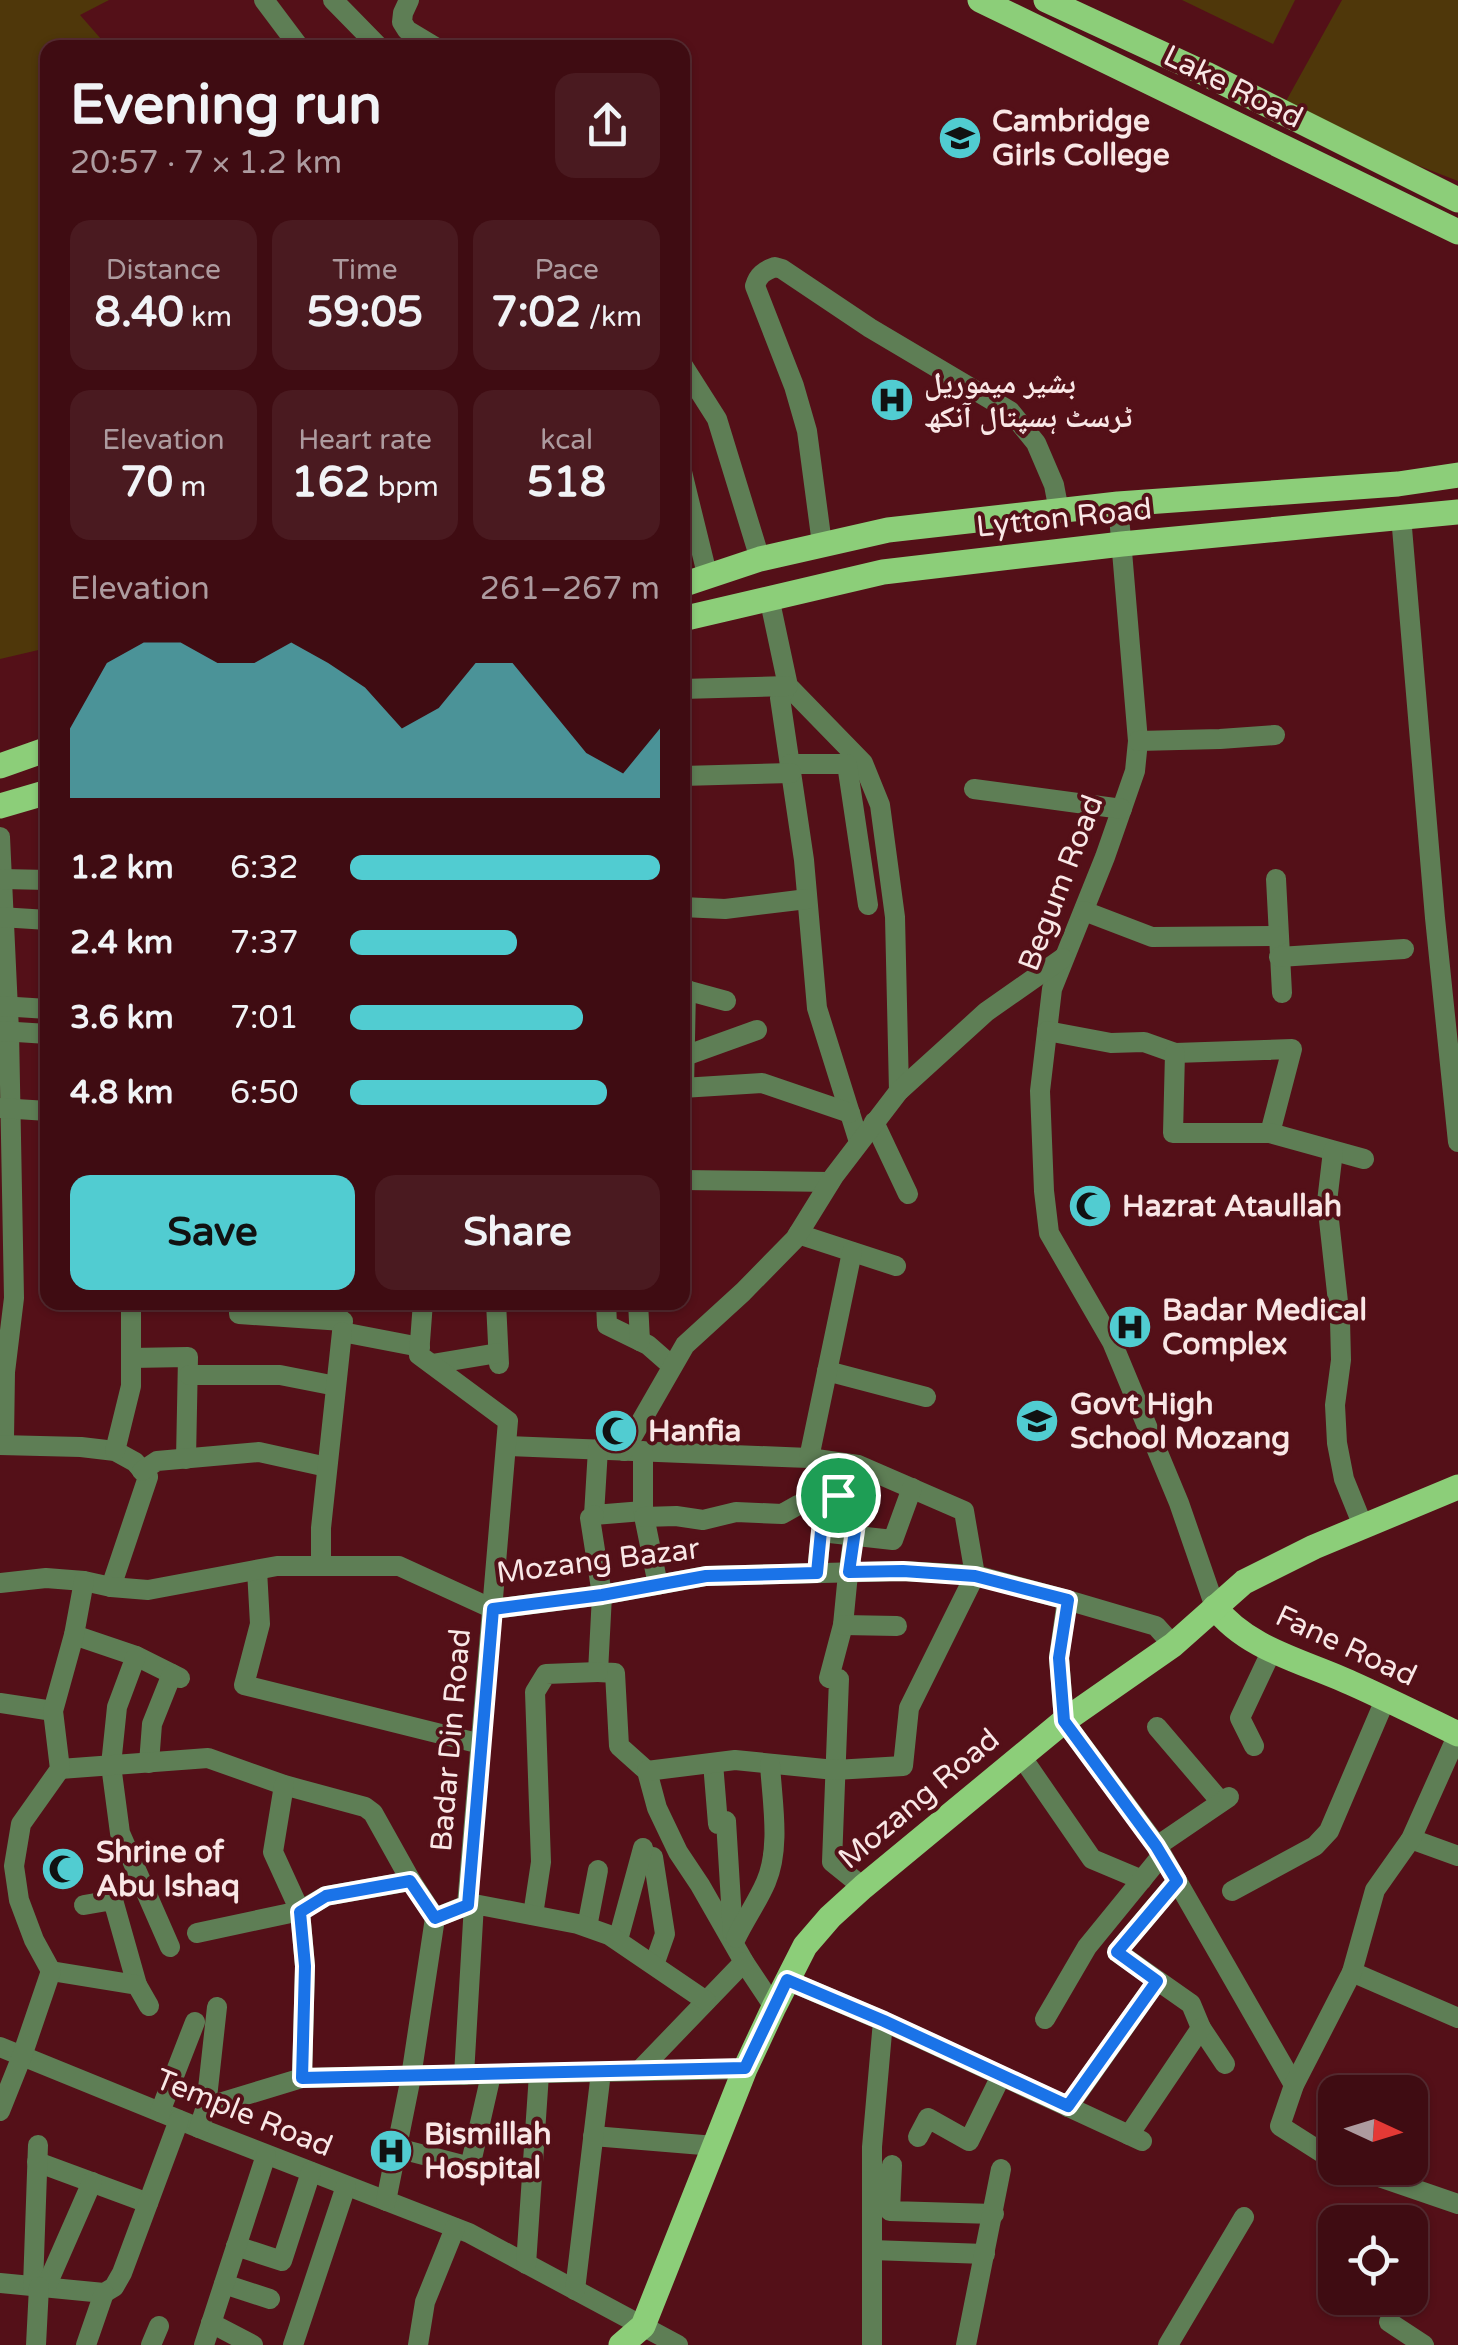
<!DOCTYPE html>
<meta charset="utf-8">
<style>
body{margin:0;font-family:"Varela Round","Noto Naskh Arabic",sans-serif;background:#4a1a20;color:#f1f3f6;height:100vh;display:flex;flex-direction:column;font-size:38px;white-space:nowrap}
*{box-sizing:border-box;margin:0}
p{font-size:32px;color:#ad9b9f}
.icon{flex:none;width:55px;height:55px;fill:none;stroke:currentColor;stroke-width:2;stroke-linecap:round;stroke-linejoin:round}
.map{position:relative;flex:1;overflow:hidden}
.sheet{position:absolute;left:40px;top:40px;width:650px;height:1270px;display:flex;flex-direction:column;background:#3f0c12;border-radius:20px;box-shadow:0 2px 8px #0004,0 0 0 2px #582c32}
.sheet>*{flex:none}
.needle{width:65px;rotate:94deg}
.buttons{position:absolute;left:1318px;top:2075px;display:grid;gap:20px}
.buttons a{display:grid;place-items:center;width:110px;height:110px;border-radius:20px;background:#3f0c12;box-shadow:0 2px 8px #0004,0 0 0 2px #582c32;font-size:50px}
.pin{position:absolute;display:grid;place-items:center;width:85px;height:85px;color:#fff;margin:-42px;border:5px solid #fff;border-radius:50%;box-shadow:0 2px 10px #0007}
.round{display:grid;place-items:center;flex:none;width:105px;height:105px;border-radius:20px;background:#4a1a20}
.overview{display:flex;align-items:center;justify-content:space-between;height:170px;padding:0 30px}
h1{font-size:55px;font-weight:700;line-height:75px}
.figures{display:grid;grid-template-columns:repeat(3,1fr);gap:15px;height:170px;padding:10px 30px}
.figures div{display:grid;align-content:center;border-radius:20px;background:#4a1a20;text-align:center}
.figures b{font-size:42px;font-weight:700}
.figures small{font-size:28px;font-weight:400}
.figures p{font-size:28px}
.chart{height:280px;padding:20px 30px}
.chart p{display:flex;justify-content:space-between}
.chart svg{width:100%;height:180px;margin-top:10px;fill:#51ccd1;opacity:.7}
.action{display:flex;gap:20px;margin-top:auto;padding:20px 30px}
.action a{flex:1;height:115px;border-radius:20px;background:#51ccd1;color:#111;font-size:40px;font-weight:700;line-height:115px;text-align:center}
.action a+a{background:#4a1a20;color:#f1f3f6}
ul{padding:0 30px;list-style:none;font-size:32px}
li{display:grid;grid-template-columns:160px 120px 1fr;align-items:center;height:75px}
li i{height:25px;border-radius:12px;background:#51ccd1}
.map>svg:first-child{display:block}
.green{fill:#4f370a}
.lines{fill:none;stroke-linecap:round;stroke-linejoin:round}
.minor{stroke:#5e7e55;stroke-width:20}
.major{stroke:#8cce79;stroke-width:25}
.route-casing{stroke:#fff;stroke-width:20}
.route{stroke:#1a73e8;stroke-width:12}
.labels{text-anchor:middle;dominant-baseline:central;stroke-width:8;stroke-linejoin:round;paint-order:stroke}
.street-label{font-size:30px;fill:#f9e7e6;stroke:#541018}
.poi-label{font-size:30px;font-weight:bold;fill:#f9e7e6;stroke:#541018;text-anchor:start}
</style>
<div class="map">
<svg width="1458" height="2345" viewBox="0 0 1458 2345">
<rect width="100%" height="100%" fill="#541018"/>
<g class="green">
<polygon points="0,0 109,0 80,15 108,47 48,48 47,648 0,659"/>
<polygon points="1182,0 1295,0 1273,44"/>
<polygon points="1342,0 1458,0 1458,181 1280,112"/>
</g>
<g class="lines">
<g class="minor">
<polyline points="264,0 300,48"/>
<polyline points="333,0 380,48"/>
<polyline points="409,0 403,13 402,22 407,30 437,48"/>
<polyline points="682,364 717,419 760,559"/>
<polyline points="682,472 708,578"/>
<polyline points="1118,504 1138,741 1135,771 1105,857 1052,989 1040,1091 1044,1191 1049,1233 1112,1342 1179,1503 1215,1607"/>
<polyline points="1401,516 1435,918 1458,1142"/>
<path d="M822,544L807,431L794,386L755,286C758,275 764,271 775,267L782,269L870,328L1010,411L1036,443L1054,485L1059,511"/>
<polyline points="769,597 788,686 863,763 880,805 895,917 899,1091"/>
<polyline points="788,686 780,698 804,860 817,1008 859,1142"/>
<polyline points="682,689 788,686"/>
<polyline points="1138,741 1220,739 1275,735"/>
<polyline points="790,764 847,764 868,905"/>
<polyline points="682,776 791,773"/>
<polyline points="974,789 1122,809"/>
<polyline points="0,837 9,1031 14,1298 5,1372 4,1438 0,1444"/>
<polyline points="2,879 48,880"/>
<polyline points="1276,879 1282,993"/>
<polyline points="682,907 725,909 807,899"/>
<polyline points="1084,911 1152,937 1278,936"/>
<polyline points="0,917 48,920"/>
<polyline points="1279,957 1404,949"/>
<polyline points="682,989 726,1001"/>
<polyline points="0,1006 48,1009"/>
<polyline points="0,1031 48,1034"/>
<polyline points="1047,1031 1111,1043 1144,1042 1175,1053 1292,1049 1270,1133"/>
<polyline points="1175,1053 1173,1133 1270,1133 1364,1159"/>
<polyline points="682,1057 757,1030"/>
<polyline points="682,1088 762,1083 850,1113"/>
<polyline points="684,1088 686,989"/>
<polyline points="0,1108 48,1111"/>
<polyline points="874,1122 908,1194"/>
<polyline points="1333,1151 1327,1202 1340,1320 1341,1360 1335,1405 1337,1443 1344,1479 1363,1526"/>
<polyline points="682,1180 830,1182"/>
<polyline points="798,1234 896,1266"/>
<polyline points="231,1302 239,1303 239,1314 343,1321 342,1332 420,1347"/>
<polyline points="496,1302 499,1364"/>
<polyline points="606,1302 607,1325 648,1345 672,1366"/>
<polyline points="638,1302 640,1341"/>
<polyline points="131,1358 188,1357 186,1459"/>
<polyline points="432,1364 498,1353"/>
<polyline points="827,1371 926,1397"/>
<polyline points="189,1375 280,1375 336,1386"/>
<polyline points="0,1445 81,1447 115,1451 135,1462 148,1477 111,1587"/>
<polyline points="507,1446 809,1458 858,1465 964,1511 975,1575"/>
<polyline points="598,1449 594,1515 643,1511"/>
<polyline points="115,1451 131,1386 131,1302"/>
<polyline points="624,1451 685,1345 743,1292 795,1239 834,1176 899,1091 986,1012 1063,958"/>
<polyline points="643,1451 643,1511 658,1585"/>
<polyline points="809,1458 852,1252"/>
<polyline points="142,1471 157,1461 259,1452 327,1467"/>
<polyline points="859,1496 847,1584 843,1625 829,1678 839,1679 832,1862 863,1887"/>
<polyline points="594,1515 590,1518 602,1595 598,1672 615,1673 619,1746 647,1771 657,1808 678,1852 700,1885 744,1962 774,2007"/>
<polyline points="644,1517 676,1516 703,1520 736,1512 782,1514 798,1505 815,1503 838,1495 869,1496"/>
<polyline points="821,1532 893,1540 912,1488"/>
<polyline points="321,1565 321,1528 342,1332"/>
<polyline points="257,1570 260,1624 244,1685 481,1744"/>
<polyline points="817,1573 828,1461"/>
<polyline points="0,1583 46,1578 84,1581 111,1587 148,1590 277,1566 399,1566 493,1609 602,1595 706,1576 903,1571 975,1575 1067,1600 1156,1626 1173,1645"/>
<polyline points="1067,1600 1059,1657 1064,1721 1157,1846 1294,2085"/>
<polyline points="843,1625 897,1626"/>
<polyline points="74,1635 136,1656 180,1678"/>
<polyline points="136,1656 117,1707 111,1765 120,1833 170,1947"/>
<polyline points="0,1703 53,1711"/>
<polyline points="1157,1727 1221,1802"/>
<polyline points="1254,1746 1240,1718 1272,1650"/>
<polyline points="1021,1756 1092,1859 1142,1880"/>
<polyline points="149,1763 152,1724 172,1674"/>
<polyline points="713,1763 718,1824 726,1821 733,1935"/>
<polyline points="60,1769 208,1758 284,1785 365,1807 373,1813 411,1881 435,1918"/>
<polyline points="647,1771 735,1760 835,1770 903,1766 909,1708 975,1575"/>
<polyline points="284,1785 273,1852 300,1911 305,1966 302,2078"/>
<polyline points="1411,1839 1458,1856"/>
<polyline points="1157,1846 1229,1797"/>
<polyline points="653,1857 665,1934 654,1965"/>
<polyline points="1177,1881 1117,1952 1191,2004 1201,2028 1225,2064"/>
<polyline points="1232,1891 1315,1846 1329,1831 1385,1700"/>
<polyline points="84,1905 113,1900 137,1985"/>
<polyline points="533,1915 541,1862 535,1692 546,1674 598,1672"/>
<polyline points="587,1927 598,1870"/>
<polyline points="197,1933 300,1911 326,1896 411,1881"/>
<path d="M736,1938C745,1919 758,1901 766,1882C781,1847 772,1801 770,1764"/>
<polyline points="618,1940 643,1848"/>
<polyline points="51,1971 137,1985 149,2006"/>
<polyline points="1352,1972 1458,2018"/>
<polyline points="787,1980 883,2021 1142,2141"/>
<polyline points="1045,2019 1087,1947 1162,1855"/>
<polyline points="0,2047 209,2132 469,2233 678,2345"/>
<polyline points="639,2071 744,1962"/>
<polyline points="464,2075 474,1904 578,1924 609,1935 706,2001"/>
<polyline points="206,2107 217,2007"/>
<polyline points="1068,2107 1157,1981"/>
<polyline points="0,2111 22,2056 51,1971 34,1940 19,1900 14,1866 21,1824 60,1769 53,1711 74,1635 84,1581"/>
<polyline points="160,2112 195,2022"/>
<polyline points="199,2128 206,2107 302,2078 745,2069"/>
<polyline points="1129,2135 1201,2028"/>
<polyline points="593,2136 715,2146"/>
<polyline points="918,2137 928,2118 969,2141 1001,2076"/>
<polyline points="397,2148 470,2167 491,2075"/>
<polyline points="1335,2161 1280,2126 1294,2085 1352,1972 1375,1890 1411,1839 1458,1734"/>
<polyline points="37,2162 148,2203"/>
<polyline points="892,2165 890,2211 994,2214"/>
<polyline points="1353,2168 1458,2204"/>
<polyline points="386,2201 411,2077 435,1918 467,1905 508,1421 419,1355 423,1302"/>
<polyline points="236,2246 282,2261 311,2172"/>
<polyline points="872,2250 985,2254"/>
<polyline points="526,2264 539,2074"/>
<polyline points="0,2283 104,2293 114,2287 122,2273 179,2120"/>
<polyline points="224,2284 270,2299"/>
<polyline points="33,2286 38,2145"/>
<polyline points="46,2287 92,2182"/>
<polyline points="575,2290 601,2072"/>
<polyline points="1389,2322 1424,2345"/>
<polyline points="211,2323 253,2345"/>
<polyline points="36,2345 39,2287"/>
<polyline points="86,2345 104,2293"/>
<polyline points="151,2345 159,2326"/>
<polyline points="204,2345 266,2155"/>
<polyline points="293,2345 346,2186"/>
<polyline points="418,2345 425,2302 455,2228"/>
<polyline points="872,2345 872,2147 883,2021"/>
<polyline points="966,2345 1001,2169"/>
<polyline points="1168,2345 1244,2217"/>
</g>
<g class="major">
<polyline points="980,0 1458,232"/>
<polyline points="1046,0 1206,74 1458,200"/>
<polyline points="682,585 760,559 888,530 1118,504 1398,484 1458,475"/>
<polyline points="682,619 883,572 1122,544 1458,512"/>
<polyline points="0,766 48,749"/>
<polyline points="0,806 48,792"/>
<path d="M1215,1607C1246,1649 1306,1662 1351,1683C1387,1699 1423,1717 1458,1734"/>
<polyline points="621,2345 643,2326 745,2069 774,2007 805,1946 830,1917 863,1887 1064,1721 1173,1645 1244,1582 1314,1547 1458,1487"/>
</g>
</g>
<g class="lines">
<g class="route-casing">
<polygon id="route" points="838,1495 860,1496 849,1572 903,1571 975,1576 1068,1600 1059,1658 1064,1721 1156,1846 1177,1881 1117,1952 1157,1981 1068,2106 884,2021 787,1980 745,2068 302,2078 305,1966 300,1912 326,1896 410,1881 435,1918 468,1905 493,1609 602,1595 706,1576 817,1573 824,1500"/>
</g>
<use href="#route" class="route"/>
</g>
<defs>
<g id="university-disc" transform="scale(2.25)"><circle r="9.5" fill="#51ccd1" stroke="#541018"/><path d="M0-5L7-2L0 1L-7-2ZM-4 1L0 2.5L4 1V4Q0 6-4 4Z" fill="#111"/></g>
<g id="hospital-disc" transform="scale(2.25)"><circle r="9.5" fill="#51ccd1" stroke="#541018"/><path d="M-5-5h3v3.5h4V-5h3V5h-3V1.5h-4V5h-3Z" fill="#111"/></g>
<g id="mosque-disc" transform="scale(2.25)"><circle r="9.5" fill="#51ccd1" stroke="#541018"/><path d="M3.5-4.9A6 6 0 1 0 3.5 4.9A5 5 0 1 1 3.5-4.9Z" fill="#111"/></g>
<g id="school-disc" transform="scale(2.25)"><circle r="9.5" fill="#51ccd1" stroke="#541018"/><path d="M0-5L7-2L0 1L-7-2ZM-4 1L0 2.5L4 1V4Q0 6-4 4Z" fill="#111"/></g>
</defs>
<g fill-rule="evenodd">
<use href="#university-disc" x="960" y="138"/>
<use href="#hospital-disc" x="892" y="400"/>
<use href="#mosque-disc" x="1090" y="1206"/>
<use href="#hospital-disc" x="1130" y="1327"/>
<use href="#school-disc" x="1037" y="1421"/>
<use href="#mosque-disc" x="616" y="1431"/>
<use href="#mosque-disc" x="63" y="1869"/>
<use href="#hospital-disc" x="391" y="2151"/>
</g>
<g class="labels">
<g class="street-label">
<text transform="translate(1233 87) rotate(26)">Lake Road</text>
<text transform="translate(1064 518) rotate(-6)">Lytton Road</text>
<text transform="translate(1061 883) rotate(-69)">Begum Road</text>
<text transform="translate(598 1561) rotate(-7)">Mozang Bazar</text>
<text transform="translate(1346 1646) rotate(25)">Fane Road</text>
<text transform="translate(451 1740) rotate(-85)">Badar Din Road</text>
<text transform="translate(919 1799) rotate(-40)">Mozang Road</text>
<text transform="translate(244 2113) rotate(22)">Temple Road</text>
</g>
<g class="poi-label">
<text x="992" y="121">Cambridge<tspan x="992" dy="34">Girls College</tspan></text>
<text x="924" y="383">بشیر میموریل<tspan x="924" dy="34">ٹرسٹ ہسپتال آنکھ</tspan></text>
<text x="1122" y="1206">Hazrat Ataullah</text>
<text x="1162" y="1310">Badar Medical<tspan x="1162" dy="34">Complex</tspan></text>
<text x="1070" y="1404">Govt High<tspan x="1070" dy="34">School Mozang</tspan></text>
<text x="648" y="1431">Hanfia</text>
<text x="96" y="1852">Shrine of<tspan x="96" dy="34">Abu Ishaq</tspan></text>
<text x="424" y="2134">Bismillah<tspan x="424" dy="34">Hospital</tspan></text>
</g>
</g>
</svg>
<div class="buttons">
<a><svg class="needle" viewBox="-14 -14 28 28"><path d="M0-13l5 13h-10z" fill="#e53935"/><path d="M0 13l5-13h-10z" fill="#ad9b9f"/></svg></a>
<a><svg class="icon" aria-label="locate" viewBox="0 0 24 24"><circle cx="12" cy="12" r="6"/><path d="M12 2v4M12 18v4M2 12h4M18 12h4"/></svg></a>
</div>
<div class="pin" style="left:838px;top:1495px;background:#1e9e55"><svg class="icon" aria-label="arrive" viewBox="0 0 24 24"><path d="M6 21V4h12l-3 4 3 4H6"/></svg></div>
<section class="sheet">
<div class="overview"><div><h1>Evening run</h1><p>20:57 · 7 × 1.2 km</p></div><a class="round"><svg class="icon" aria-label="share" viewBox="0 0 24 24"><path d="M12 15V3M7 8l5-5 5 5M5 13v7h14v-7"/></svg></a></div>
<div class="figures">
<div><p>Distance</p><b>8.40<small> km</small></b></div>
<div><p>Time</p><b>59:05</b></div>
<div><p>Pace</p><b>7:02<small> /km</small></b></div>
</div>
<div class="figures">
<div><p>Elevation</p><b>70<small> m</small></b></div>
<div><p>Heart rate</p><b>162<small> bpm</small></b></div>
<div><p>kcal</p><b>518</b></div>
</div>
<div class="chart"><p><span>Elevation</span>261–267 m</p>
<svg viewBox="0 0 160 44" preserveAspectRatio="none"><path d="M0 44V27L10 11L20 6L30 6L40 11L50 11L60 6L70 11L80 17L90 27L100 22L110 11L120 11L130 22L140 33L150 38L160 27V44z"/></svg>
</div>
<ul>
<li><b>1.2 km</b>6:32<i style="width:100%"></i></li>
<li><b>2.4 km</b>7:37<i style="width:54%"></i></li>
<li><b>3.6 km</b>7:01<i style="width:75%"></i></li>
<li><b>4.8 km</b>6:50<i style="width:83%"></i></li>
</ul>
<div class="action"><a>Save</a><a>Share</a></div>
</section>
</div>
